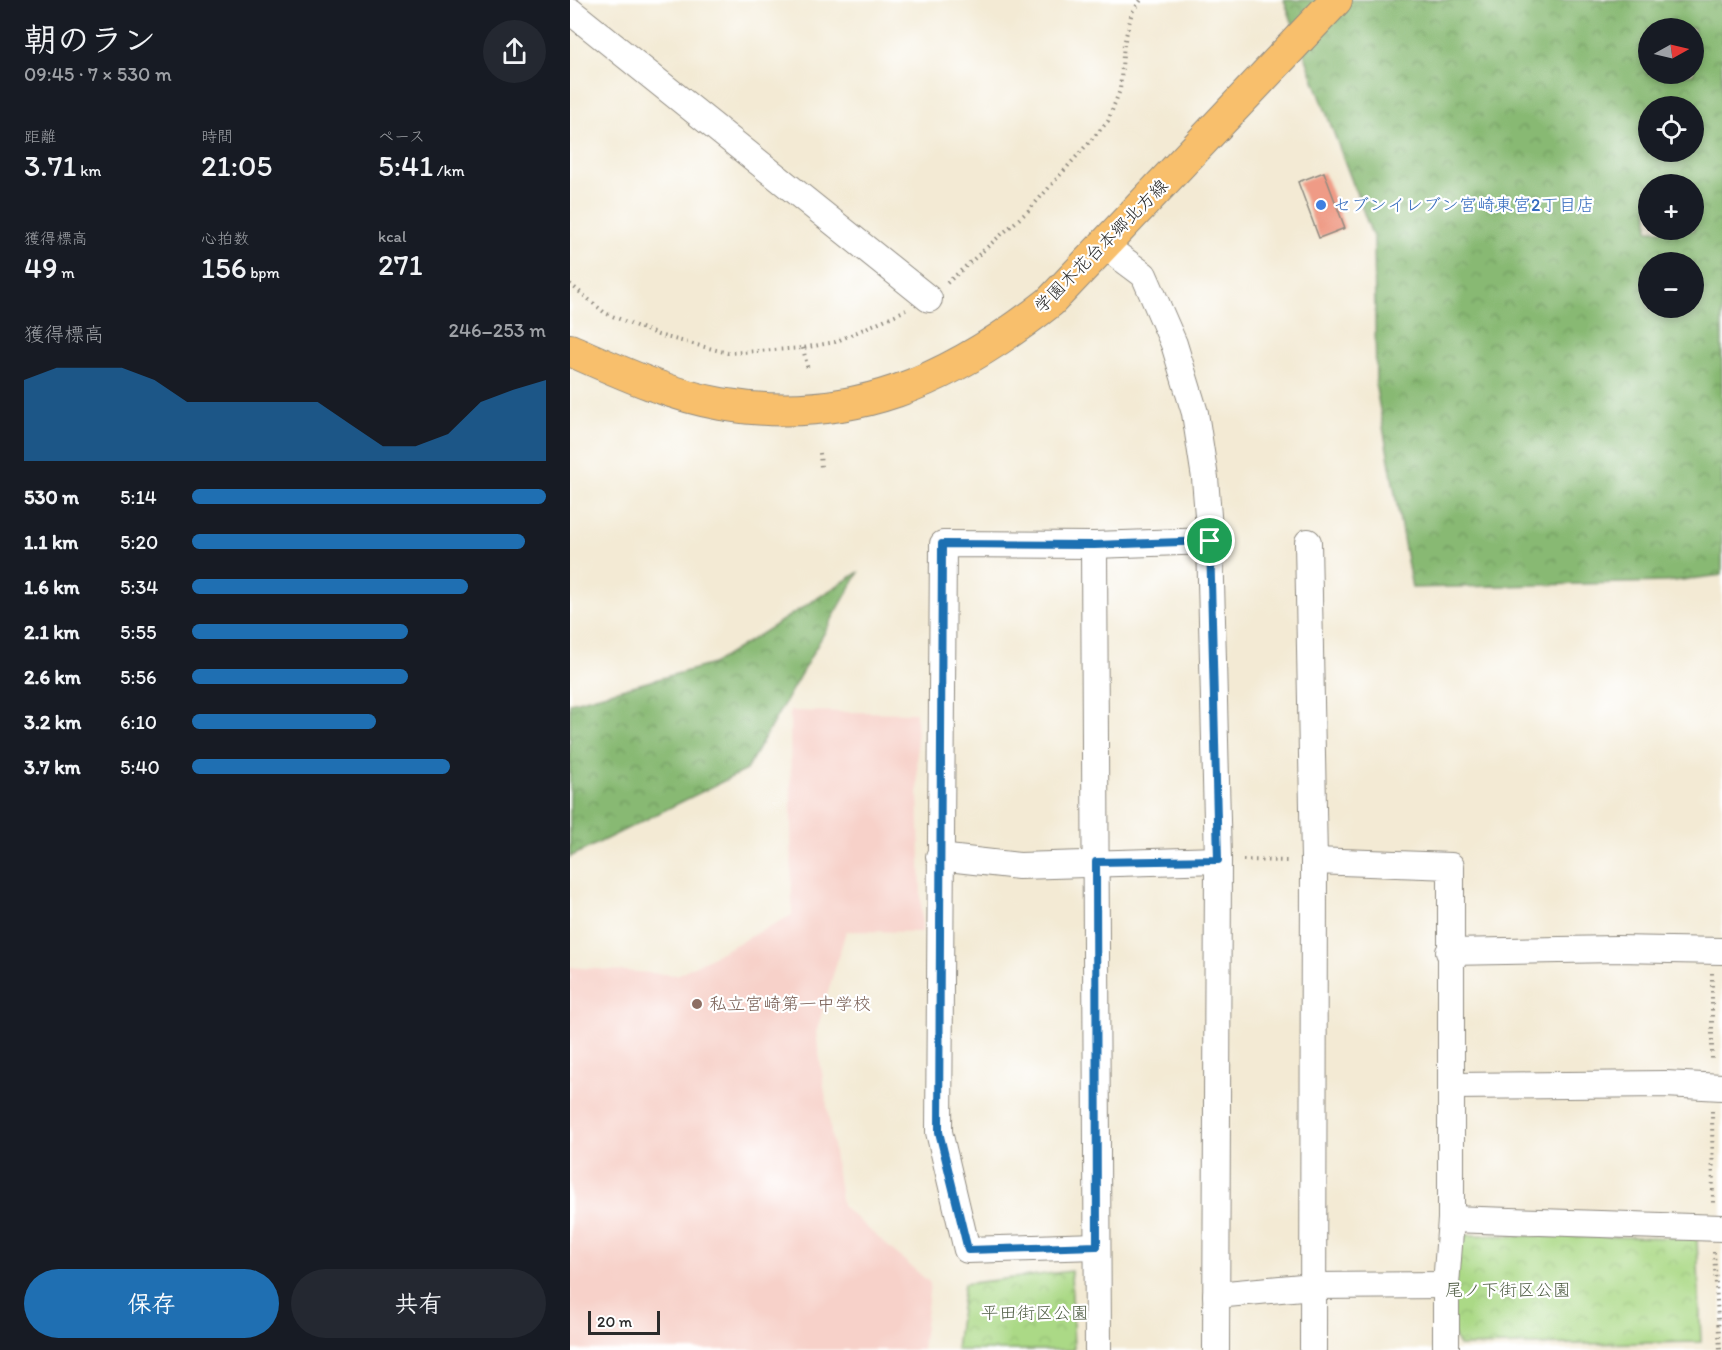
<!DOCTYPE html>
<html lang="ja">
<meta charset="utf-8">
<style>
body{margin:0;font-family:Itim,"Klee One",sans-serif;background:#242831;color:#f1f3f6;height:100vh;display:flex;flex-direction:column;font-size:22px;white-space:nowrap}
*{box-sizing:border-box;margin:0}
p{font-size:20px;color:#9ea1a6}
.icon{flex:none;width:33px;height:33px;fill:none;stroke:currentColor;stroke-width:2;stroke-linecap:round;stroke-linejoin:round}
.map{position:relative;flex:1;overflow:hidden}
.drawer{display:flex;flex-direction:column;background:#171b24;width:570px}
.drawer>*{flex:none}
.needle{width:39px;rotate:82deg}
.buttons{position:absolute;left:1068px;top:18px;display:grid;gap:12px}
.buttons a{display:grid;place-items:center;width:66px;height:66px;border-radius:50%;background:#171b24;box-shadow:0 3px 9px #0003;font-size:30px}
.scale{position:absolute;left:18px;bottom:15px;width:72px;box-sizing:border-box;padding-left:6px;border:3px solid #2b2b2b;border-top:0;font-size:16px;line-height:21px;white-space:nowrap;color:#2b2b2b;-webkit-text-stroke:4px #fff;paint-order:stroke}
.pin{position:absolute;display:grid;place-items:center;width:51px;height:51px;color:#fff;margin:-26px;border:3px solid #fff;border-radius:50%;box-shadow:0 2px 6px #0007}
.round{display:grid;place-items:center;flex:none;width:63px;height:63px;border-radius:32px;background:#242831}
.head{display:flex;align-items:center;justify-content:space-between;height:102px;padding:0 24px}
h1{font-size:33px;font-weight:600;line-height:45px}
.figures{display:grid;grid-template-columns:repeat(3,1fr);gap:9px;height:102px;padding:6px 24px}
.figures div{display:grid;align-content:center}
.figures b{font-size:30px;font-weight:600}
.figures small{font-size:16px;font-weight:400}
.figures p{font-size:16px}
.chart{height:168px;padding:12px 24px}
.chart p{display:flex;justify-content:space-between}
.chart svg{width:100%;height:108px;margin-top:6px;fill:#1f6fb2;opacity:.7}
.action{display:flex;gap:12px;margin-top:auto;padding:12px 24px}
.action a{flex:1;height:69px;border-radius:36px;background:#1f6fb2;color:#fff;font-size:24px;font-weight:600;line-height:69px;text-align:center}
.action a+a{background:#242831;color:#f1f3f6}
ul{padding:0 24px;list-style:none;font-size:20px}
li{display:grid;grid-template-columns:96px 72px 1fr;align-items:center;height:45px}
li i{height:15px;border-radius:8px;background:#1f6fb2}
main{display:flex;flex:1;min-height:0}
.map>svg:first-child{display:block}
.built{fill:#f7d1c9}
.forest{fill:url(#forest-crowns);stroke:#5a724f;stroke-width:1.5;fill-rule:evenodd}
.park{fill:url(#park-crowns);stroke:#6b8258;stroke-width:1.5}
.building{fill:#ef9b86}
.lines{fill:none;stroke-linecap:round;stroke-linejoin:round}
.minor-casing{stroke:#8f8a80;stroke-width:28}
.major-casing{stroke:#8f8a80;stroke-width:34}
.path{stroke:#8f8a80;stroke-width:4;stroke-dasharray:1.5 4.5;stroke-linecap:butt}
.minor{stroke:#fff;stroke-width:26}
.major{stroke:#f8bf6c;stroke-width:32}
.route-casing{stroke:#fff;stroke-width:12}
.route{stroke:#1f6fb2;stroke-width:8}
.shop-dot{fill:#3f7fe0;stroke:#fff;stroke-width:2}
.education-dot{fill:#8d6e63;stroke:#fff;stroke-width:2}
.labels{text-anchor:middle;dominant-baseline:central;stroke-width:4.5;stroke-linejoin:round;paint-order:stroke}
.shop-label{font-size:18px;fill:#366cbe;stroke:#fff;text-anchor:start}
.street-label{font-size:18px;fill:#2b2b2b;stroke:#fff}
.education-label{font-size:18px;fill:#785e54;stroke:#fff;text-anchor:start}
.park-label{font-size:18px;fill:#515f46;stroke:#fff}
</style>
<main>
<section class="drawer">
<div class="head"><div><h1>朝のラン</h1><p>09:45 · 7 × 530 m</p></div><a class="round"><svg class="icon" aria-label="share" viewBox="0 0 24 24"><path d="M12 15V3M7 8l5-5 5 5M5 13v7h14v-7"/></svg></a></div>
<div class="figures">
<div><p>距離</p><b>3.71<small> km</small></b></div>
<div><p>時間</p><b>21:05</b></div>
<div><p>ペース</p><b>5:41<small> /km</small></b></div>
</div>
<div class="figures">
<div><p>獲得標高</p><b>49<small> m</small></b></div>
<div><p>心拍数</p><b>156<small> bpm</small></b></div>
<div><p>kcal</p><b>271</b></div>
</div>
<div class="chart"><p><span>獲得標高</span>246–253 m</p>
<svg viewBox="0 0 160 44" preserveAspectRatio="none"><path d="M0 44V11L10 6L20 6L30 6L40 11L50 20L60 20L70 20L80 20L90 20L100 29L110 38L120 38L130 33L140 20L150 15L160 11V44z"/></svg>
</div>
<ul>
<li><b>530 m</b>5:14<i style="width:100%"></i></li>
<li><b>1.1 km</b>5:20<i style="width:94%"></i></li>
<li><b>1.6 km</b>5:34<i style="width:78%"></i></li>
<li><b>2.1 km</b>5:55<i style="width:61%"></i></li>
<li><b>2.6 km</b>5:56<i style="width:61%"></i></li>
<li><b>3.2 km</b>6:10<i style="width:52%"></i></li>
<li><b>3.7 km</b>5:40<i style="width:73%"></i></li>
</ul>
<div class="action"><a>保存</a><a>共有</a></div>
</section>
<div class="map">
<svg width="1152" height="1350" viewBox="0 0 1152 1350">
<defs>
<pattern id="forest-crowns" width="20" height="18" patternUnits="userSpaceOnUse" patternTransform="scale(1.5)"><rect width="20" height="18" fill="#88b973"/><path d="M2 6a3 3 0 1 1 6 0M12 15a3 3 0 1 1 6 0" fill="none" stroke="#6f975f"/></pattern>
<pattern id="park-crowns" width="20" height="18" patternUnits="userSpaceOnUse" patternTransform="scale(1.5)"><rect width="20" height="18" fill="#abd986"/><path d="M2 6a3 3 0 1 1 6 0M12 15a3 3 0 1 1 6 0" fill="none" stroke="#93ba74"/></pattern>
</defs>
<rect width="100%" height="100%" fill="#fff"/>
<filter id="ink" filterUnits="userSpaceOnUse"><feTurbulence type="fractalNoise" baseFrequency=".0167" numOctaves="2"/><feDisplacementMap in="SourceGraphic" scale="12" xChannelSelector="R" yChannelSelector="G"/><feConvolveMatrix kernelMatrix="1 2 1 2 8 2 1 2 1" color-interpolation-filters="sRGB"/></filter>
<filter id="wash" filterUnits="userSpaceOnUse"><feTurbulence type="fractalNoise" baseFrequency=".008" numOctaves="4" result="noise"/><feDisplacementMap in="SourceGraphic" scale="24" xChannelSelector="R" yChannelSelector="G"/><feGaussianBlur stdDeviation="1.35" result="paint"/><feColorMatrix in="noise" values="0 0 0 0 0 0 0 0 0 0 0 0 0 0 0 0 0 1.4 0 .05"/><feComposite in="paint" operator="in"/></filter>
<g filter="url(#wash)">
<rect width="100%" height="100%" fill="#f3ead4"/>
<polygon class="built" points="220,711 346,713 352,932 276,931 246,1033 272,1206 360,1283 352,1350 0,1350 0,967 107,975 222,915"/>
<g class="forest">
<path d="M714,0H1152V575L1096,582L842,588L806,388L804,240ZM1078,28H1124V74H1078ZM1078,106H1124V152H1078ZM1078,184H1124V230H1078ZM1078,262H1124V308H1078Z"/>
<polygon points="289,572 176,770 0,857 0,703 143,664"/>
</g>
<g class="park">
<polygon points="893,1235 1127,1238 1131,1342 889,1346 883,1335 882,1243"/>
<polygon points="501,1271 504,1350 386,1350 394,1284"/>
</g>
<g id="blocks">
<polygon class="building" points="754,172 775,228 749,238 728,182"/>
</g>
</g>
<g filter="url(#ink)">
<use href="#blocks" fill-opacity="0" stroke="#8f8a80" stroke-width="1.5"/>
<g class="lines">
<g class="minor-casing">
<g id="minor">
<polyline points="0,11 359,299"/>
<polyline points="535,246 574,275 604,344 625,413 635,478 640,541 648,860 646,1350"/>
<polyline points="738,542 744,861 743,1350"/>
<polyline points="524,545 528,1350"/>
<polyline points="369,857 449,866 648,860"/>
<polyline points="744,861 881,866 881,1219 876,1285 876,1350"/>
<polyline points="879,952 1047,949 1152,951"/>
<polyline points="882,1086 1095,1084 1152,1087"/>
<polyline points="881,1219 1152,1228"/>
<polyline points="527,1246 397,1250 369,1132 373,544 524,545 640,541"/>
<polyline points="646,1295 743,1286 876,1285"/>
</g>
</g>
<g class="major-casing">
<path id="major" d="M0,350C48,371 99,395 151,404C281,426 380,381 480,302L766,0"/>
</g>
<g class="path">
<polyline points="377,283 459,210 538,121 550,90 554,44 562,12 571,0"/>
<polyline points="0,284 35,313 88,335 158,353 233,348 265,342 336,310"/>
<polyline points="233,348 238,370"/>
<polyline points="250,453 251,468"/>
<polyline points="673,860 719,861"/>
<polyline points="1142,973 1142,1062"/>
<polyline points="1142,1111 1143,1206"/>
<polyline points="1144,1252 1150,1350"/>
</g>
<use href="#minor" class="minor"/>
<use href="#major" class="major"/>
</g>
</g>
<g class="lines" filter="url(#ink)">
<g class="route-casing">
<polygon id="route" points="640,541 648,860 526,862 527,1246 398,1250 369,1132 372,544 524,545"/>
</g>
<use href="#route" class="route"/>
</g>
<circle class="shop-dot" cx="751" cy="205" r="6"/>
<circle class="education-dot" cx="127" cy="1004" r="6"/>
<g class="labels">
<g class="shop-label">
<text x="763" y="205">セブンイレブン宮崎東宮2丁目店</text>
</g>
<g class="street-label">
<text transform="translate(531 246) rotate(-45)">学園木花台本郷北方線</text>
</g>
<g class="education-label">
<text x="139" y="1004">私立宮崎第一中学校</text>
</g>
<g class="park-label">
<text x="938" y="1290">尾ノ下街区公園</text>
<text x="465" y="1313">平田街区公園</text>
</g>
</g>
</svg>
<div class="buttons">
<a><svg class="needle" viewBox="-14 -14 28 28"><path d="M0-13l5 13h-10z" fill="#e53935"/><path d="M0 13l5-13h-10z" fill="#9ea1a6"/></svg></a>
<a><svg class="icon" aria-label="locate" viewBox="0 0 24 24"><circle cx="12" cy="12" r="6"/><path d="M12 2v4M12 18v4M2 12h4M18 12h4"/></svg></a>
<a>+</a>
<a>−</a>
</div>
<div class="scale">20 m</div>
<div class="pin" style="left:640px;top:541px;background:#1e9e55"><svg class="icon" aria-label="arrive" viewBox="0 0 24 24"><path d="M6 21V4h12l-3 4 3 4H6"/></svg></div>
</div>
</main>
